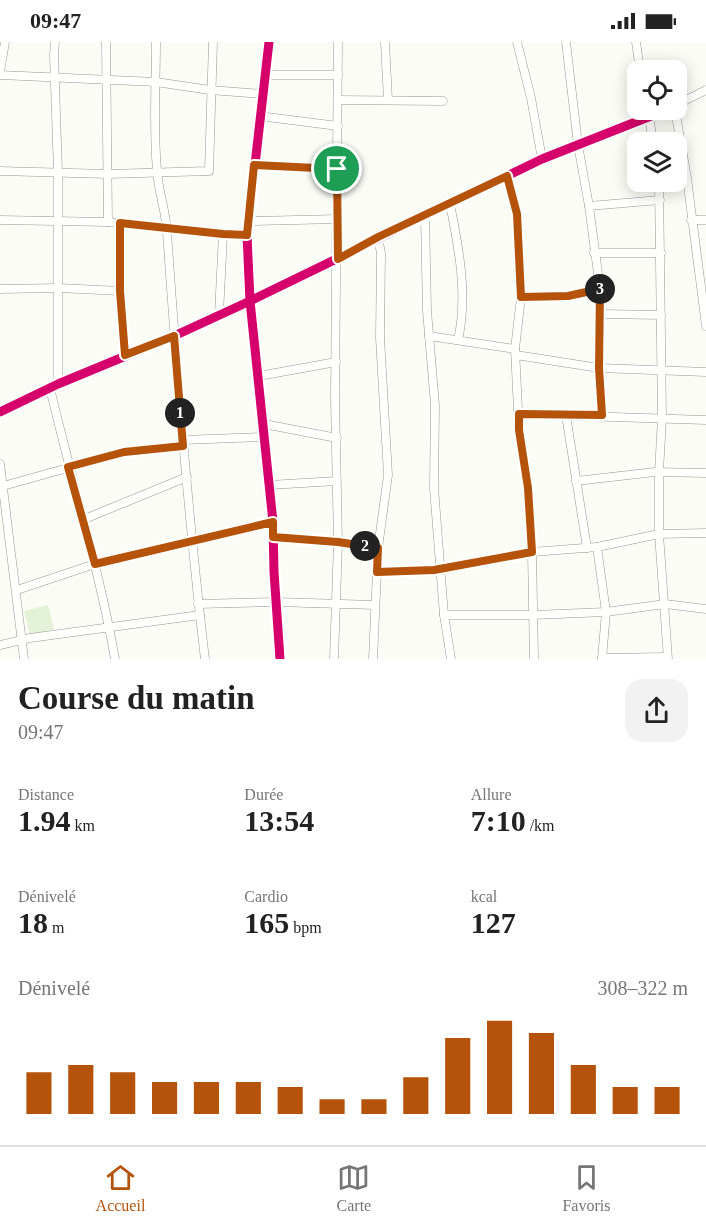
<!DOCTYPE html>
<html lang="fr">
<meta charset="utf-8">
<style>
body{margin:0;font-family:"Times New Roman",serif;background:#f2f2f2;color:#222;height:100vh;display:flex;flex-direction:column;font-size:22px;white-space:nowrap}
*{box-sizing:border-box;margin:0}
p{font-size:20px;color:#767676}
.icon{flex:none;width:33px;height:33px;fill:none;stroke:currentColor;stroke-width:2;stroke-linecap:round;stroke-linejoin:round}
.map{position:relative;height:617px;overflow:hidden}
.drawer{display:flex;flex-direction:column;background:#fff;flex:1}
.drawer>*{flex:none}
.fabs{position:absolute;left:627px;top:18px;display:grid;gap:12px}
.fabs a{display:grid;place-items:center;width:60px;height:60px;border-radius:12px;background:#fff;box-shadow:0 3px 15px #0003;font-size:30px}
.pin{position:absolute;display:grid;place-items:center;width:51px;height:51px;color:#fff;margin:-26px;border:3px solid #fff;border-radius:50%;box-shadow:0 2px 6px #0007}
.km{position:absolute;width:30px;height:30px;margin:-15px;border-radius:50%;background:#222;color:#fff;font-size:16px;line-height:30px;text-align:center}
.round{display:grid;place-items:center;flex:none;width:63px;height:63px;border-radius:18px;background:#f2f2f2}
.head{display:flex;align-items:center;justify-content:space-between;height:102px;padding:0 18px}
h1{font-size:33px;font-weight:600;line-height:45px}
.metrics{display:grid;grid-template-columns:repeat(3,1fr);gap:9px;height:102px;padding:6px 18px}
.metrics div{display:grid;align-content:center}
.metrics b{font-size:30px;font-weight:600}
.metrics small{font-size:16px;font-weight:400}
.metrics p{font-size:16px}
.chart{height:168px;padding:12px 18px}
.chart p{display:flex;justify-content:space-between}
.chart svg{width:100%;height:108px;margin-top:6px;stroke:#b45309;stroke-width:6}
.status{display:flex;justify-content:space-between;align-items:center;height:42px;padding:0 30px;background:#fff;direction:ltr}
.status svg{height:16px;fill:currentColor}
.tab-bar{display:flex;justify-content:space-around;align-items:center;height:84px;border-top:2px solid #e0e0e0;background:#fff;font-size:16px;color:#767676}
.tab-bar a{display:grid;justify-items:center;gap:3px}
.tab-bar .selected{color:#b45309}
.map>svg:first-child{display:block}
.green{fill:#e4f3d7}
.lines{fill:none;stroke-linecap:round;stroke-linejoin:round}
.minor-casing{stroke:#969694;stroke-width:9}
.minor{stroke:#fffffe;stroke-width:8}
.cycleway-casing{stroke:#fff;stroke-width:13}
.cycleway{stroke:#d6006c;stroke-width:9}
.route-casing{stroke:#fff;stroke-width:12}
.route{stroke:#b45309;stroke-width:8}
</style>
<div class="status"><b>09:47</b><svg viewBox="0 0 49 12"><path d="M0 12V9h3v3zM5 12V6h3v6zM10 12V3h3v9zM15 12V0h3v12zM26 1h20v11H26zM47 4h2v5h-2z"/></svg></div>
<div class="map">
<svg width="706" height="617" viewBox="0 0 706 617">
<rect width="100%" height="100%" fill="#fcfcf7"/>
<polygon class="green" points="48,563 54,587 30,593 24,569"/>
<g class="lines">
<g class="minor-casing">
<g id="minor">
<polyline points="55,0 54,13 58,131 58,342"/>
<polyline points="106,0 108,180"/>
<path d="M156,0C156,42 153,85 157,128C158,149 166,169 167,190C177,333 188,475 205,617"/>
<polyline points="269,0 247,193 250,259 273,480 274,530 280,617"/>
<polyline points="385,0 388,58"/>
<polyline points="517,0 531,56 542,117"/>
<polyline points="566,0 578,103 589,164 601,254 599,326 601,373"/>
<polyline points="636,0 640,28"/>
<polyline points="0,30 5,0"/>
<polyline points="0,33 156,40 210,48 263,52"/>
<polyline points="266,33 338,33"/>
<polyline points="338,58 443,59"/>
<polyline points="676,63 706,48"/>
<polyline points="648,68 653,100"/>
<polyline points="675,68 687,136 706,284"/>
<polyline points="259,74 338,84"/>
<polyline points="254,123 337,127"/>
<polyline points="0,129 108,132 209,129 213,0"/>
<polyline points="507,134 517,172 521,255 515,307 519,388 528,446 532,510 534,617"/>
<polyline points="659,140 662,376 659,430 659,492 668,617"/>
<path d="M450,162C459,207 468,253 458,298"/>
<polyline points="589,164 660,158"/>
<polyline points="425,174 427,269 435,363 434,446 444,573 451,617"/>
<polyline points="0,178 108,180 223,192 247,193"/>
<polyline points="691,178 706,178"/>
<polyline points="249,179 338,177"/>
<polyline points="120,181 120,249 125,313"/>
<polyline points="594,211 661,211"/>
<polyline points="0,247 59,246 120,249"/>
<polyline points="521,255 568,254 600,247"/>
<polyline points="219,272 223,192"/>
<polyline points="601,272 661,273"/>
<polyline points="429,294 515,307"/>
<polyline points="516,313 599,326 706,330"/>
<polyline points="259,334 336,320"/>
<path d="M50,346C71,436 99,526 115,617"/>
<polyline points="0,370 58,342 174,294 250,259 542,117 666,68"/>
<polyline points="519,372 706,378"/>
<polyline points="566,373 587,506"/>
<polyline points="264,382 337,396"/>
<polyline points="182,398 264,395"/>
<polyline points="0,422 24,617"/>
<polyline points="576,439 655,430 706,431"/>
<polyline points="269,443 337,439"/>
<polyline points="3,444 125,410 183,404"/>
<polyline points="82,478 187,435"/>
<polyline points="273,495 338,500 378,506"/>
<polyline points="597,505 606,570 602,617"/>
<polyline points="377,530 434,528 532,510 597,505 659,492 706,491"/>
<polyline points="17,548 95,522 273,480"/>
<polyline points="198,562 276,560 375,563"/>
<polyline points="444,573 533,573 606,570 665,562 706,567"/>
<polyline points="0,603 30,596 200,573"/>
<polyline points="602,616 667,615"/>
<polyline points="334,617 338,500 335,356 338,0"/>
<polyline points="373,617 378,506 388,433 380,296 381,211 378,196"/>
</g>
</g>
<use href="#minor" class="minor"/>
<g class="cycleway-casing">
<g id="cycleway">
<polyline points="269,0 247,193 250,259 273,480 274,530 280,617"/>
<polyline points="0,370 58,342 174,294 250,259 542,117 666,68"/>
</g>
</g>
<use href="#cycleway" class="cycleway"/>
</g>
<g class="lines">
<g class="route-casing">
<polygon id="route" points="254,123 337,127 338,217 378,195 507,134 517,172 521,255 568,254 600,247 599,326 602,373 519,372 519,388 528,446 532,510 434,528 377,530 378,506 338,500 273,495 273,480 95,522 68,425 124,410 183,404 174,294 125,313 120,249 120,181 223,192 247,193"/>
</g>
<use href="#route" class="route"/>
</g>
</svg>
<div class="fabs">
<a><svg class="icon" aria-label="locate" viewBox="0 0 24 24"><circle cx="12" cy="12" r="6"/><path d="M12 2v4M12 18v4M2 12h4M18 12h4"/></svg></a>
<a><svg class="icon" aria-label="layers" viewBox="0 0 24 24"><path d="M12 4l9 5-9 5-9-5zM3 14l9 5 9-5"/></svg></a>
</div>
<div class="pin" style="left:337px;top:127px;background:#1e9e55"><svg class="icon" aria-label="arrive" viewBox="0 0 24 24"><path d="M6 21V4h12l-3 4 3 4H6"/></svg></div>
<b class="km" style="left:180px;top:371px">1</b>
<b class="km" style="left:365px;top:504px">2</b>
<b class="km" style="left:600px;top:247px">3</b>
</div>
<section class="drawer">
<div class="head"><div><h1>Course du matin</h1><p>09:47</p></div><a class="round"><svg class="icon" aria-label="share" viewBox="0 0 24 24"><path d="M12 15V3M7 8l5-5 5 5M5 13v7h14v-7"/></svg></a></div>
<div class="metrics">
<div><p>Distance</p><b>1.94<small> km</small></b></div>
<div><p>Durée</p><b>13:54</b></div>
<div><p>Allure</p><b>7:10<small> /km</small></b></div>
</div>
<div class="metrics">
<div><p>Dénivelé</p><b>18<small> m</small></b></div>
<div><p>Cardio</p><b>165<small> bpm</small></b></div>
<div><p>kcal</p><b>127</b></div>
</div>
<div class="chart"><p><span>Dénivelé</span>308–322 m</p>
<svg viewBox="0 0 160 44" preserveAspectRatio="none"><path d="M5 44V27M15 44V24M25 44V27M35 44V31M45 44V31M55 44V31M65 44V33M75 44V38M85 44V38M95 44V29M105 44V13M115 44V6M125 44V11M135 44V24M145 44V33M155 44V33"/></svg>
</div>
</section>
<nav class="tab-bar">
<a class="selected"><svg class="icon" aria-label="home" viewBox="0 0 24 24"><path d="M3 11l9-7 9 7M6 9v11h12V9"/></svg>Accueil</a>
<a><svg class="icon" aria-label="map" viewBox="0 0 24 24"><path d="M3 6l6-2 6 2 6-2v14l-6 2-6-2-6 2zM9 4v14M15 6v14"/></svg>Carte</a>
<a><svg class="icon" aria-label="saved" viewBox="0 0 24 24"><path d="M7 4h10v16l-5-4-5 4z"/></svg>Favoris</a>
</nav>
